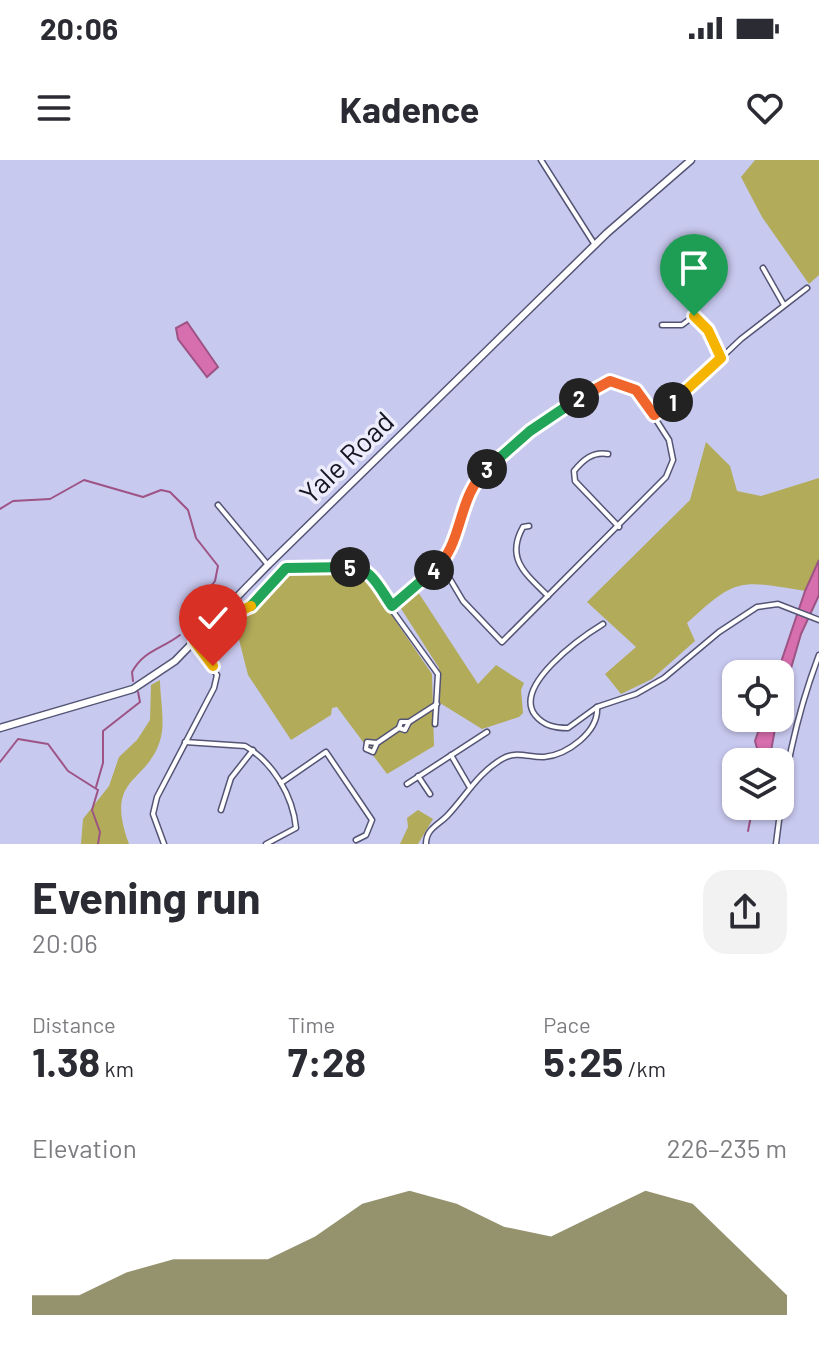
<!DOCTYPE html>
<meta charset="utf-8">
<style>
body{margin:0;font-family:Barlow,sans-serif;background:#f2f2f3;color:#2b2b33;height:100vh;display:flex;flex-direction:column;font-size:30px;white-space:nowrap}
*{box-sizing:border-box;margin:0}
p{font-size:26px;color:#7c7c81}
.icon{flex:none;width:44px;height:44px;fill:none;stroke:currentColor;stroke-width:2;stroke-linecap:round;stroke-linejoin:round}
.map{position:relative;height:684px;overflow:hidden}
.drawer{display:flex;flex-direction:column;background:#fff;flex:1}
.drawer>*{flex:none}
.controls{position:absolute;left:722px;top:500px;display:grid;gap:16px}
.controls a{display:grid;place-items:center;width:72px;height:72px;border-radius:16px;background:#fff;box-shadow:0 2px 6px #0004;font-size:40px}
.pin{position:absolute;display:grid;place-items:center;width:68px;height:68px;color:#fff;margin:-82px -34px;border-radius:50% 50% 50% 0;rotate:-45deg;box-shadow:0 0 8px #0007}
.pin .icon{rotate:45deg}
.km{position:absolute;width:40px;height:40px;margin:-20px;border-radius:50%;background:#222;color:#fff;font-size:22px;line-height:40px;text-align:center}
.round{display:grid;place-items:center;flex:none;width:84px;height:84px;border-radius:24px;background:#f2f2f3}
.overview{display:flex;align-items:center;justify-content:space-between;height:136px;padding:0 32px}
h1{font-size:44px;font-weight:700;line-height:60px}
.metrics{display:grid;grid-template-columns:repeat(3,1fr);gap:12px;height:136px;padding:8px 32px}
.metrics div{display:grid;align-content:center}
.metrics b{font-size:40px;font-weight:700}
.metrics small{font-size:22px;font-weight:400}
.metrics p{font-size:22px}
.chart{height:224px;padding:16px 32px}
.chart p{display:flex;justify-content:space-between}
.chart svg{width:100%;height:144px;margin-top:8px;fill:#696531;opacity:.7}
.status{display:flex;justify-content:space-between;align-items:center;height:56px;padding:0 40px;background:#fff;direction:ltr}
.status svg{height:22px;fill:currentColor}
header{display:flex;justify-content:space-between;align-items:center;height:104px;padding:0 32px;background:#fff;font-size:36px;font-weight:700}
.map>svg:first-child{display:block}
.green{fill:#b2ab59}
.water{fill:#d76eae;stroke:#9d5384;stroke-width:2}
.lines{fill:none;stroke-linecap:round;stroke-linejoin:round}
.stream{stroke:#9d5384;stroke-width:2}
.minor-casing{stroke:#545475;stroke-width:7}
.major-casing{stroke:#545475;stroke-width:9}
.minor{stroke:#fff;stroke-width:4}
.major{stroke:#fff;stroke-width:6}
.split-1-casing{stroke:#fff;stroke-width:16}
.split-2-casing{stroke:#fff;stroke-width:16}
.split-3-casing{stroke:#fff;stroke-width:16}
.split-4-casing{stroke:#fff;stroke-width:16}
.split-5-casing{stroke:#fff;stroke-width:16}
.split-6-casing{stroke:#fff;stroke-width:16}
.split-7-casing{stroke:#fff;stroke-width:16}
.split-1{stroke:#f5b400;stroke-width:10}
.split-2{stroke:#f0652b;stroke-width:10}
.split-3{stroke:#22a559;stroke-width:10}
.split-4{stroke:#f0652b;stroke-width:10}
.split-5{stroke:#22a559;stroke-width:10}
.split-6{stroke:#22a559;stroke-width:10}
.split-7{stroke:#f5b400;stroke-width:10}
.labels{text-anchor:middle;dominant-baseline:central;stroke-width:7;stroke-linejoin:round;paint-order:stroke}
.street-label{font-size:28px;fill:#151522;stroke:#ececfc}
</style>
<div class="status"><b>20:06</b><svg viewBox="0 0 49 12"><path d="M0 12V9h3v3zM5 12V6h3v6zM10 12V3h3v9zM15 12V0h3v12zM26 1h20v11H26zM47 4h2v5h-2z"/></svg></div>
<header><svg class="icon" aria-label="menu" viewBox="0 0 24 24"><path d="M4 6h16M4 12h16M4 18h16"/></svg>Kadence<svg class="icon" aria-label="heart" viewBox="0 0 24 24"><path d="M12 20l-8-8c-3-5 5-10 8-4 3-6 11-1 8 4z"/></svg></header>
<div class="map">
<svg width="819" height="684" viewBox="0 0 819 684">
<rect width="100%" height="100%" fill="#c8c9ef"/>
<g class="green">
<polygon points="755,0 819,0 819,115 809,124 762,57 741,17"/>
<path d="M706,282L730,306L737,331L761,336L819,318V400L805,431C739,420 737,417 687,463L695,481L652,519L621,534L605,514L636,487L587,442L690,340Z"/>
<polygon points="293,409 305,412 360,409 432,514 434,586 387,614 337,547 332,548 331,555 291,580 248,515 235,464 256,447 280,415"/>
<polygon points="418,432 478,524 496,505 524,523 521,530 523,553 519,557 482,569 440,543 439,508 400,447"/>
<path d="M160,520C160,537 165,561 161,577C149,625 103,614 129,684H81L83,659L109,626L119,597L137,580L150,560L151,525Z"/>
<polygon points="418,650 433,659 418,684 400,684 408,667 407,658"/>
</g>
<g class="water">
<polygon points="187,162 218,207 207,217 178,179 176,168"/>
<polygon points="819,400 819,435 801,474 780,546 780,514 777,514 805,431"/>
<polygon points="763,558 777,558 769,602 761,602 755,581"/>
</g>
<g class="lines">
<g class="stream">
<polyline points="0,349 13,341 50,339 84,320 143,337 161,330 170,332 188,350 196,378 218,406 215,421 203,436"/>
<polyline points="191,465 200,442"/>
<path d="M133,521L132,512C144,490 162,489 180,475"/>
<polyline points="0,602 18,579 48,584 68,611 98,630 92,650 100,672 98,684"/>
<polyline points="96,627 103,603 103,571 140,542 138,532"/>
<polyline points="748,671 753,646"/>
</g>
<g class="minor-casing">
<g id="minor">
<polyline points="541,0 595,85"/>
<polyline points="763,108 784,145"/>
<polyline points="662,165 682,165 694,156 708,170 721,198"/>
<polyline points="654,255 683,234 741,179 807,128"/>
<path d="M608,294C593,291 583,300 574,311L575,321L619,367"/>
<polyline points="218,345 268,405"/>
<path d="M529,366L523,367C505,399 526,414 548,436"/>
<polyline points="392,446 439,406 449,390 471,324 530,271 599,224 610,221 624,223 644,241 669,280 673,300 666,317 502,482 463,441 441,404"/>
<polyline points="227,447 240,451 257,441 286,408 361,407 438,514 435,564"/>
<path d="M603,464C580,478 513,526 535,555C544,566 555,568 568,568L597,547L636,534L664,518L719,472L757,447L778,444L819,460"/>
<polyline points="399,568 401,562 409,562"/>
<path d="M185,582L245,586C273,602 293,636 296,668L266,684"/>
<polyline points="377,583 367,582 366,589 373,592 377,583 399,568 405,570 409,562 437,544"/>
<polyline points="451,595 469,626"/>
<polyline points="418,616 430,634"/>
<polyline points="281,623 326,592 372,660 366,675 356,680"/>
<polyline points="407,624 487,572"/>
<polyline points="221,650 231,618 253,590"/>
<polyline points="164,684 153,654 157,637 214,528 217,515 195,482"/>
<path d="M426,684C426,669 437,666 447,656C466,636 478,613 502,599C517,590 530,598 544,597C567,595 599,572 597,547"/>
<path d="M776,684C784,617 795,558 819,495"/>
</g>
</g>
<g class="major-casing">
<polyline id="major" points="0,568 133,529 175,501 268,405 607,73 691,0"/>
</g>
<use href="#minor" class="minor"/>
<use href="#major" class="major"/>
</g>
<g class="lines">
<g class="split-1-casing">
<polyline id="split-1" points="673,242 721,198 708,170 694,156"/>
</g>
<g class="split-2-casing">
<polyline id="split-2" points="579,238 610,221 636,230 654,255 673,242"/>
</g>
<g class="split-3-casing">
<polyline id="split-3" points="487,309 530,271 579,238"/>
</g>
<g class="split-4-casing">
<path id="split-4" d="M434,410C464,385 456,338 487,309"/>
</g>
<g class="split-5-casing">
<path id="split-5" d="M350,407C371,406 381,431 392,446L434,410"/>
</g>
<g class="split-6-casing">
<polyline id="split-6" points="251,446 286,408 350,407"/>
</g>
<g class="split-7-casing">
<polyline id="split-7" points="213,506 195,482 227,447 240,451 251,446"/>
</g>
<use href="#split-1" class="split-1"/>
<use href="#split-2" class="split-2"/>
<use href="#split-3" class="split-3"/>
<use href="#split-4" class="split-4"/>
<use href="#split-5" class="split-5"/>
<use href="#split-6" class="split-6"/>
<use href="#split-7" class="split-7"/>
</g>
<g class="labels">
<g class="street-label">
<text transform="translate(346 297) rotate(-44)">Yale Road</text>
</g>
</g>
</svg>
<div class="controls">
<a><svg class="icon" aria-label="locate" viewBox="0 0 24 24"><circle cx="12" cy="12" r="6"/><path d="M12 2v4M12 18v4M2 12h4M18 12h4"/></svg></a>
<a><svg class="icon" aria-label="layers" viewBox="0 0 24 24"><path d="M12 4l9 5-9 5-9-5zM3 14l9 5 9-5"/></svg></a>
</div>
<div class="pin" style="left:694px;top:156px;background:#1e9e55"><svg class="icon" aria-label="arrive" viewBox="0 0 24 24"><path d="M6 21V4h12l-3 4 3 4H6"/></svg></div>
<div class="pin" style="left:213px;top:506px;background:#d93025"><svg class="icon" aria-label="check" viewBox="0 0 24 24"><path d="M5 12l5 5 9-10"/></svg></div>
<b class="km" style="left:673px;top:242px">1</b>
<b class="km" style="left:579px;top:238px">2</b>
<b class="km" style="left:487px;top:309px">3</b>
<b class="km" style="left:434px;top:410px">4</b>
<b class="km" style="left:350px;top:407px">5</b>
</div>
<section class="drawer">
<div class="overview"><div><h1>Evening run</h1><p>20:06</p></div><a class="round"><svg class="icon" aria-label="share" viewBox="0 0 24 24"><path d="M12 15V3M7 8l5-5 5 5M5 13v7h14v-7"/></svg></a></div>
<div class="metrics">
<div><p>Distance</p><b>1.38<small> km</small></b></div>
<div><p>Time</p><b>7:28</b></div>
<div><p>Pace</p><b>5:25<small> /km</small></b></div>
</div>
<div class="chart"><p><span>Elevation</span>226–235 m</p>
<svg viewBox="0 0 160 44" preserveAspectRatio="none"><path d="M0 44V38L10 38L20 31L30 27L40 27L50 27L60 20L70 10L80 6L90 10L100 17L110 20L120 13L130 6L140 10L150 24L160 38V44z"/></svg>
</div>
</section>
